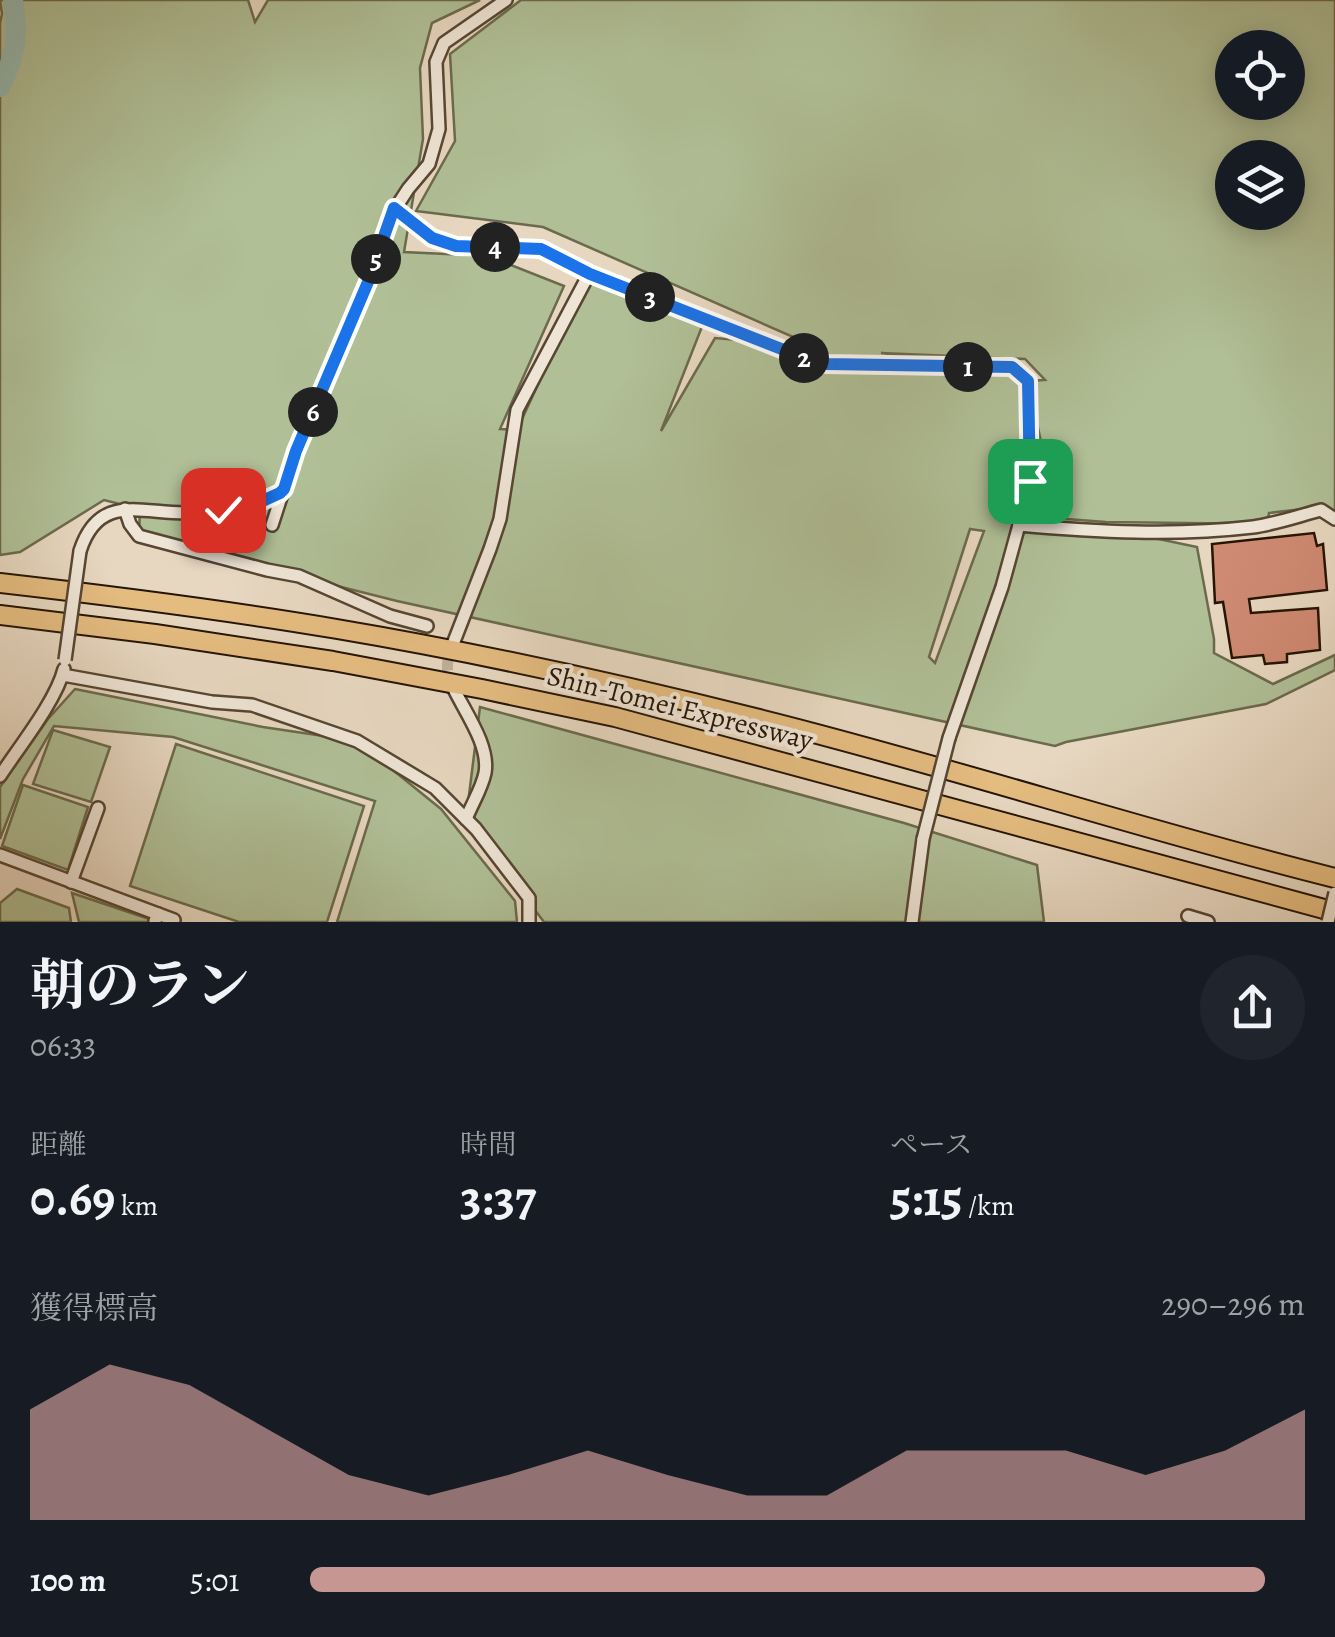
<!DOCTYPE html>
<html lang="ja">
<meta charset="utf-8">
<style>
body{margin:0;font-family:Alegreya,"Noto Serif JP",serif;background:#20242c;color:#f1f3f6;height:100vh;display:flex;flex-direction:column;font-size:38px;white-space:nowrap}
*{box-sizing:border-box;margin:0}
p{font-size:32px;color:#9ea1a6}
.icon{flex:none;width:55px;height:55px;fill:none;stroke:currentColor;stroke-width:2;stroke-linecap:round;stroke-linejoin:round}
.map{position:relative;height:922px;overflow:hidden}
.panel{display:flex;flex-direction:column;background:#171b24;flex:1}
.panel>*{flex:none}
.fabs{position:absolute;left:1215px;top:30px;display:grid;gap:20px}
.fabs a{display:grid;place-items:center;width:90px;height:90px;border-radius:50%;background:#171b24;box-shadow:0 5px 25px #0003;font-size:50px}
.pin{position:absolute;display:grid;place-items:center;width:85px;height:85px;color:#fff;margin:-42px;border-radius:20px;box-shadow:0 5px 15px #0006}
.km{position:absolute;width:50px;height:50px;margin:-25px;border-radius:50%;background:#222;color:#fff;font-size:28px;line-height:50px;text-align:center}
.round{display:grid;place-items:center;flex:none;width:105px;height:105px;border-radius:52px;background:#20242c}
.overview{display:flex;align-items:center;justify-content:space-between;height:170px;padding:0 30px}
h1{font-size:55px;font-weight:700;line-height:75px}
.figures{display:grid;grid-template-columns:repeat(3,1fr);gap:15px;height:170px;padding:10px 30px}
.figures div{display:grid;align-content:center}
.figures b{font-size:50px;font-weight:700}
.figures small{font-size:28px;font-weight:400}
.figures p{font-size:28px}
.chart{height:280px;padding:20px 30px}
.chart p{display:flex;justify-content:space-between}
.chart svg{width:100%;height:180px;margin-top:10px;fill:#c59692;opacity:.7}
ul{padding:0 30px;list-style:none;font-size:32px}
li{display:grid;grid-template-columns:160px 120px 1fr;align-items:center;height:75px}
li i{height:25px;border-radius:12px;background:#c59692}
.map>svg:first-child{display:block}
.green{fill:#b0bf96;stroke:#6b6a4d;stroke-width:2.5;fill-rule:evenodd}
.lines{fill:none;stroke-linecap:round;stroke-linejoin:round}
.river{stroke:#97bab1;stroke-width:20}
.building{fill:#cf8a73;stroke:#261504;stroke-width:2.5}
.minor-tunnel{stroke:#c0b09a;stroke-width:11;stroke-dasharray:11 5.5;stroke-linecap:butt}
.minor-casing{stroke:#564633;stroke-width:16}
.highway-casing{stroke:#261504;stroke-width:22}
.minor{stroke:#efe5d6;stroke-width:11}
.highway{stroke:#e4bc80;stroke-width:18}
.minor-bridge-casing{stroke:#564633;stroke-width:16;stroke-linecap:butt}
.minor-bridge{stroke:#efe5d6;stroke-width:11}
.route-casing{stroke:#fff;stroke-width:20}
.route{stroke:#1a73e8;stroke-width:12}
.labels{text-anchor:middle;dominant-baseline:central;stroke-width:8;stroke-linejoin:round;paint-order:stroke}
.street-label{font-size:28px;fill:#261504;stroke:#efe5d6}
</style>
<div class="map">
<svg width="1335" height="922" viewBox="0 0 1335 922">
<rect width="100%" height="100%" fill="#e7d7c0"/>
<filter id="stains"><feTurbulence type="fractalNoise" baseFrequency=".002" numOctaves="4"/><feColorMatrix values="0 0 0 0 .2 0 0 0 0 .09 0 0 0 0 .02 0 0 0 .5 -.17"/></filter>
<radialGradient id="worn" r=".72"><stop offset=".6" stop-color="#630" stop-opacity="0"/><stop offset="1" stop-color="#630" stop-opacity=".3"/></radialGradient>
<g class="green">
<path d="M0,0H248L255,22L268,0H480L432,23L420,68L423,139L404,252L488,256L564,286L500,429L517,430L589,274L705,319L661,431L715,338L816,347L543,227L416,211L455,141L450,54L521,0H1335V518L1319,507L1269,513L1267,524L1106,522L1040,517L1046,465L1028,381L1045,380L1025,359L881,353L1012,367L1029,398L1030,481L1014,534L1034,531L1104,537L1154,538L1197,547L1214,639V653L1273,684L1335,655V670L1266,704L1066,742L1055,746L397,601L139,536L140,509L104,500L20,552L0,555V23L2,14ZM1232,48H1288V102H1232ZM1232,158H1288V212H1232ZM970,529L984,531L935,663L929,657Z"/>
<polygon points="75,689 263,727 357,741 441,809 515,901 517,922 337,922 375,801 173,737 54,726 23,779 0,839 0,787 48,719"/>
<polygon points="480,707 904,823 1037,865 1044,922 544,922 466,819"/>
<polygon points="53,730 110,747 91,802 33,784"/>
<polygon points="176,744 364,806 327,922 239,922 130,886"/>
<polygon points="23,785 88,807 68,870 2,846"/>
<polygon points="17,889 69,908 71,922 0,922 0,903"/>
<polygon points="72,893 158,922 79,922"/>
</g>
<g class="lines">
<path class="river" d="M0,87C16,55 19,35 13,0"/>
</g>
<polygon class="building" points="1314,533 1317,546 1323,544 1327,590 1249,599 1251,613 1318,608 1320,650 1287,654 1287,662 1265,664 1263,655 1232,658 1223,602 1215,603 1212,544"/>
<g class="lines">
<path class="minor-tunnel" d="M453,644C446,661 445,671 453,688"/>
<g class="minor-casing">
<g id="minor">
<polyline points="395,209 432,238 456,246 541,249 589,274 802,357 826,364 1012,367 1028,381 1030,481 1019,525"/>
<polyline points="125,509 130,524 139,536 267,570 299,576 390,616 427,626"/>
<polyline points="272,525 296,451 368,282 395,209 408,189 429,164 439,129 436,62 444,43 506,0"/>
<path d="M80,551C99,492 142,514 187,513C223,513 248,507 280,493L284,489"/>
<polyline points="453,644 490,549 500,519 517,410 589,274"/>
<polyline points="63,675 212,702 252,705 357,741 435,788 476,829 529,898 529,922"/>
<path d="M454,689C465,712 490,746 485,773C482,788 472,804 466,819"/>
<path d="M949,738L1002,587L1019,525C1096,532 1175,536 1253,527C1275,524 1298,516 1321,510L1335,519"/>
<path d="M0,776C19,747 56,701 64,669"/>
<polyline points="0,855 158,914 155,921"/>
<polyline points="71,882 98,808"/>
<polyline points="158,914 174,920"/>
<polyline points="1188,916 1208,922"/>
<polyline points="912,922 923,839"/>
</g>
</g>
<g class="highway-casing">
<g id="highway">
<path d="M0,583C113,596 225,610 337,629C479,653 620,684 759,719C952,767 1142,830 1335,878"/>
<polyline points="0,615 155,634 333,661 482,689 615,717 1335,912"/>
</g>
</g>
<use href="#minor" class="minor"/>
<use href="#highway" class="highway"/>
<g class="minor-bridge-casing">
<g id="minor-bridge">
<polyline points="65,660 80,551"/>
<polyline points="923,839 949,738"/>
<polyline points="1328,922 1335,893"/>
</g>
</g>
<use href="#minor-bridge" class="minor-bridge"/>
</g>
<g class="lines">
<g class="route-casing">
<polyline id="route" points="223,510 247,508 280,493 284,489 296,451 368,282 394,208 432,238 456,246 541,249 590,274 802,357 826,364 1012,367 1028,381 1030,481"/>
</g>
<use href="#route" class="route"/>
</g>
<g class="labels">
<g class="street-label">
<text transform="translate(680 708) rotate(14)">Shin-Tomei Expressway</text>
</g>
</g>
<rect width="100%" height="100%" filter="url(#stains)"/>
<rect width="100%" height="100%" fill="url(#worn)"/>
</svg>
<div class="fabs">
<a><svg class="icon" aria-label="locate" viewBox="0 0 24 24"><circle cx="12" cy="12" r="6"/><path d="M12 2v4M12 18v4M2 12h4M18 12h4"/></svg></a>
<a><svg class="icon" aria-label="layers" viewBox="0 0 24 24"><path d="M12 4l9 5-9 5-9-5zM3 14l9 5 9-5"/></svg></a>
</div>
<div class="pin" style="left:1030px;top:481px;background:#1e9e55"><svg class="icon" aria-label="arrive" viewBox="0 0 24 24"><path d="M6 21V4h12l-3 4 3 4H6"/></svg></div>
<div class="pin" style="left:223px;top:510px;background:#d93025"><svg class="icon" aria-label="check" viewBox="0 0 24 24"><path d="M5 12l5 5 9-10"/></svg></div>
<b class="km" style="left:968px;top:367px">1</b>
<b class="km" style="left:804px;top:358px">2</b>
<b class="km" style="left:650px;top:297px">3</b>
<b class="km" style="left:495px;top:247px">4</b>
<b class="km" style="left:376px;top:259px">5</b>
<b class="km" style="left:313px;top:412px">6</b>
</div>
<section class="panel">
<div class="overview"><div><h1>朝のラン</h1><p>06:33</p></div><a class="round"><svg class="icon" aria-label="share" viewBox="0 0 24 24"><path d="M12 15V3M7 8l5-5 5 5M5 13v7h14v-7"/></svg></a></div>
<div class="figures">
<div><p>距離</p><b>0.69<small> km</small></b></div>
<div><p>時間</p><b>3:37</b></div>
<div><p>ペース</p><b>5:15<small> /km</small></b></div>
</div>
<div class="chart"><p><span>獲得標高</span>290–296 m</p>
<svg viewBox="0 0 160 44" preserveAspectRatio="none"><path d="M0 44V17L10 6L20 11L30 22L40 33L50 38L60 33L70 27L80 33L90 38L100 38L110 27L120 27L130 27L140 33L150 27L160 17V44z"/></svg>
</div>
<ul>
<li><b>100 m</b>5:01<i style="width:96%"></i></li>
</ul>
</section>
